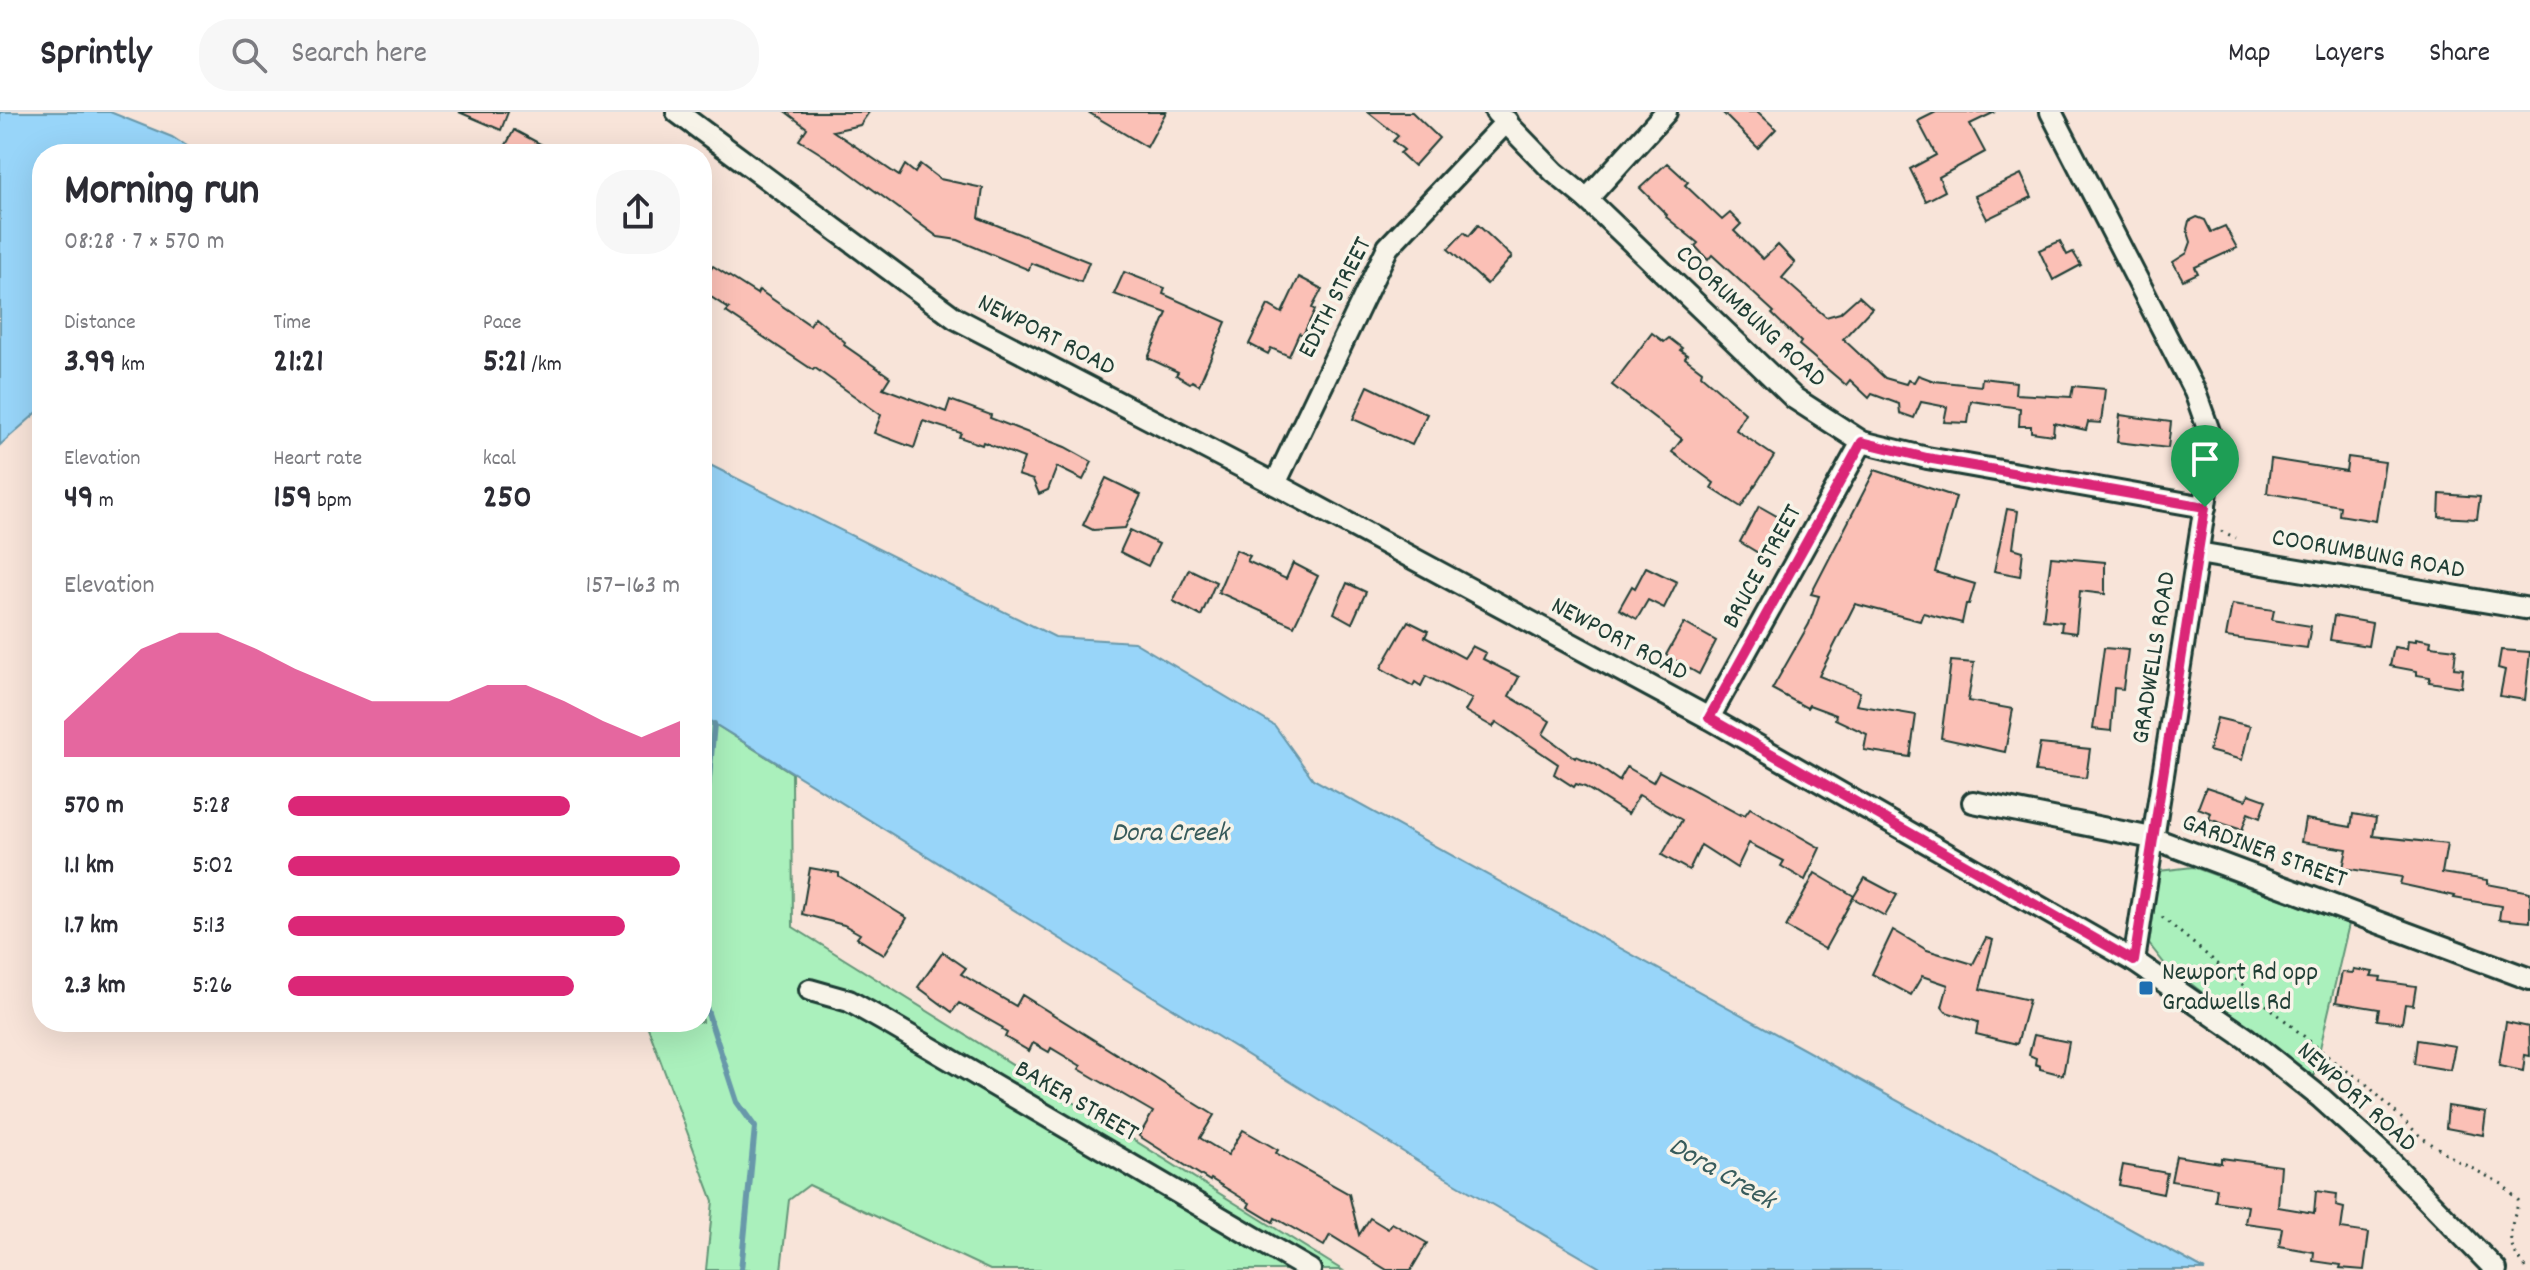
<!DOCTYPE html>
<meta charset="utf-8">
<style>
body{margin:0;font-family:Dekko,sans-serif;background:#f7f7f7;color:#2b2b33;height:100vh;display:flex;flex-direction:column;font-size:30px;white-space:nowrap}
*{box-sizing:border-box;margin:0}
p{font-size:26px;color:#7c7c81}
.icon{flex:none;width:44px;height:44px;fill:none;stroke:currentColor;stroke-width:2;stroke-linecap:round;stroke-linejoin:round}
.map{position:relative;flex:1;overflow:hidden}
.side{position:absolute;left:32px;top:32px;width:680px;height:888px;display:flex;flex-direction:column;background:#fff;border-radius:32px;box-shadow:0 8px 32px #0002}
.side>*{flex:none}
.pin{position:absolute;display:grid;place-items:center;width:68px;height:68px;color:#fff;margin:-82px -34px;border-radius:50% 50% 50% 0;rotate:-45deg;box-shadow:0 0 8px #0007}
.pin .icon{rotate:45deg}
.round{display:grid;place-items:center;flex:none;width:84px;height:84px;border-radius:32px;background:#f7f7f7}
.head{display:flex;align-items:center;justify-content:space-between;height:136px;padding:0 32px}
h1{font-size:44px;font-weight:700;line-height:60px}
.metrics{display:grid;grid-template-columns:repeat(3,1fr);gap:12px;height:136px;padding:8px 32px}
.metrics div{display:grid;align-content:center}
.metrics b{font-size:34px;font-weight:700}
.metrics small{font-size:22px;font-weight:400}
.metrics p{font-size:22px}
.chart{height:224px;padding:16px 32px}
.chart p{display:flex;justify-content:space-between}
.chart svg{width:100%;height:144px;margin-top:8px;fill:#db2777;opacity:.7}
ul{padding:0 32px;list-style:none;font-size:26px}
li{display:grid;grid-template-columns:128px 96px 1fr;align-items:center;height:60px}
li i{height:20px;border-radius:10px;background:#db2777}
header{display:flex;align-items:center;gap:48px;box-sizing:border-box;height:112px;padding:0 40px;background:#fff;border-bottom:2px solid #e1e1e2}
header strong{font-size:38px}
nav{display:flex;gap:44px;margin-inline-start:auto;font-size:28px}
.search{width:560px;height:72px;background:#f7f7f7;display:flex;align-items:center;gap:20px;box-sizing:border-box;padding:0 28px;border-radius:32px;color:#7c7c81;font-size:30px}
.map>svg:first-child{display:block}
.green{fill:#aaf0bc;stroke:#649678;stroke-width:2}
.water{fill:#98d5f9;stroke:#6898aa;stroke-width:2}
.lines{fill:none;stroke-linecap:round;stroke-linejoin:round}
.stream{stroke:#6898aa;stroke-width:6}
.building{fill:#fbc0b6;stroke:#1f3d34;stroke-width:2}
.minor-casing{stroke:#1f3d34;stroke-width:26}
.path{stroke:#1f3d34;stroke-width:3;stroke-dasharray:2 6;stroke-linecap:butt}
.minor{stroke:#f7f3e8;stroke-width:20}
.route-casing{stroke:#fff;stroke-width:16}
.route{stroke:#db2777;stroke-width:10}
.poi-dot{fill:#1f6fb2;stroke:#f7f3e8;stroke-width:3}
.labels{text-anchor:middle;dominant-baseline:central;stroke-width:7;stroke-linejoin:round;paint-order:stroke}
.street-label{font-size:26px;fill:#1f3d34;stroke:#f7f3e8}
.poi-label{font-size:26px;fill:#1f3d34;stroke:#f7f3e8;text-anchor:start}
.water-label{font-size:28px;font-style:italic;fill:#375b5b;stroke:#f7f3e8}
</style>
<header>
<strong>Sprintly</strong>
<div class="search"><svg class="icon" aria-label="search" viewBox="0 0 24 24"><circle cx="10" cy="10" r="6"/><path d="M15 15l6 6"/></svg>Search here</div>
<nav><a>Map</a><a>Layers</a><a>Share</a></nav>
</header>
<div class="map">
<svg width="2530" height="1158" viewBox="0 0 2530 1158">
<rect width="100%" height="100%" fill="#f8e4d9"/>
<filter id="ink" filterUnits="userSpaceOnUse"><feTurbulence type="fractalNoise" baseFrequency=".0125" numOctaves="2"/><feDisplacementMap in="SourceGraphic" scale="16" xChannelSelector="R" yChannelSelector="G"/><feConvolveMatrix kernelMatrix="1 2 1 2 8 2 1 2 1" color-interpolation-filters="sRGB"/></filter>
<g filter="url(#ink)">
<g class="green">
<polygon points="702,604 792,661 793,815 1342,1158 990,1158 809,1073 789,1088 781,1158 706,1158 713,1089 646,910 702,910"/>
<polygon points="2193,755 2349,812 2313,966 2164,851 2149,832 2159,759"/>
</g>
<g class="water">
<polygon points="0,0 110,0 172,25 198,42 42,42 42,296 0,333"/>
<polygon points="702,349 1055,525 1134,530 1275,614 1313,667 2205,1158 1604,1158 1426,1054 702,604"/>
</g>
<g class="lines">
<g class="stream">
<polyline points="702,743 714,612"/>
<polyline points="702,883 737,990 755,1015 741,1158"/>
</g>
</g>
<g class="building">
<polygon points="459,0 508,0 501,18"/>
<polygon points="786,0 869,0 860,13 833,19 899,64 905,53 915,61 920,52 940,67 983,76 979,106 1089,150 1081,170 1031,151 1029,158 958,128 938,125 845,57 799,28 807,16"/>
<polygon points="1088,0 1166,0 1147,35"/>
<polygon points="1368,0 1412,0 1439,26 1414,54 1400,41 1404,38 1393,29 1398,24"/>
<polygon points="1722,0 1758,0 1776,17 1758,36"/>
<polygon points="1936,0 1995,0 1970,12 1985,40 1939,65 1945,79 1926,89 1910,57 1936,43 1918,9"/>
<polygon points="514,18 559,42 501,42"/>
<polygon points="1667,51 1688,70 1685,73 1722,108 1730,101 1741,112 1734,119 1763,147 1778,133 1795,151 1782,166 1826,205 1840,201 1859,184 1872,196 1843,227 1885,266 1906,272 1908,268 1914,270 1918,263 1934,269 1981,274 1982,266 2016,270 2015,282 2071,285 2073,274 2105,277 2101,311 2088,310 2086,318 2054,311 2053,323 2031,320 2031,314 2019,314 2020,296 1971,289 1968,311 1944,310 1947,295 1921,290 1914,306 1900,301 1899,292 1872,282 1869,286 1850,268 1846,273 1799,233 1801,230 1772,202 1774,200 1712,143 1708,148 1695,134 1698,131 1666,105 1667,103 1640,76"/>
<polygon points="2021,62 2032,85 1987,107 1975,84"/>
<polygon points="2197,105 2205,108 2211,120 2225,114 2237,136 2195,155 2198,161 2183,168 2173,150 2187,141 2191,130 2187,117 2189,109"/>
<polygon points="1478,113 1512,145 1487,172 1448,137 1464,120 1469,124"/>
<polygon points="2060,129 2067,143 2073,140 2081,153 2053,168 2039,138"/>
<polygon points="713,154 757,182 759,178 810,213 815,205 845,230 844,233 890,265 883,276 946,300 950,288 991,303 990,306 1065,335 1092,350 1083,368 1057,355 1048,378 1039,382 1033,368 1018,363 1024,346 983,330 982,333 959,325 961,321 923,309 914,336 874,321 881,303 815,256 813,258 726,200 729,197 702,179 702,170"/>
<polygon points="1124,160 1165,176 1163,182 1226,210 1199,273 1192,269 1190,271 1176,263 1178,260 1148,246 1167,201 1114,182"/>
<polygon points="1299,165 1322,177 1312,196 1315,198 1303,223 1299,221 1289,244 1271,236 1268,242 1249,232 1268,193 1282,201"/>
<polygon points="1652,221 1664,230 1669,226 1682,236 1680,238 1687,243 1685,246 1702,259 1701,263 1745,301 1736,318 1774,344 1741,395 1711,376 1714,371 1672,340 1682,327 1612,273"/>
<polygon points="1368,274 1427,302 1412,333 1353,307"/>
<polygon points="2120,303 2171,310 2168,336 2117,330"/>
<polygon points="2348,345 2385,350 2376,409 2339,403 2340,394 2267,381 2271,347 2346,359"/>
<polygon points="1875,358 1956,385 1935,460 1975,472 1969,492 1966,492 1962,511 1923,501 1920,509 1855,492 1819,564 1860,580 1856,593 1916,603 1910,645 1864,638 1867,622 1835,607 1836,603 1809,593 1807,596 1772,577 1809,512 1819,484 1811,482"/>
<polygon points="1106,366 1141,383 1125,416 1093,418 1083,413"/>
<polygon points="2440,382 2480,385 2477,407 2439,405"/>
<polygon points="1759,394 1780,406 1760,442 1740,430"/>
<polygon points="2007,397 2018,399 2013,436 2023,439 2020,464 1994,459"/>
<polygon points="1130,418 1159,432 1148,454 1120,440"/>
<polygon points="1236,438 1250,444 1247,449 1286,467 1293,451 1318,464 1294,514 1218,480"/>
<polygon points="2051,445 2105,450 2105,482 2080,479 2076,521 2061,519 2062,510 2043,508"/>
<polygon points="1646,455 1677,470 1664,496 1648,488 1637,507 1619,497 1632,474 1635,476"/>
<polygon points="1189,457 1216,470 1201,504 1173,489"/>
<polygon points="1347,471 1366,480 1352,511 1334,501"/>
<polygon points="2232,492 2274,498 2272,508 2311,514 2307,536 2226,525"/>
<polygon points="2334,504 2372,511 2368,534 2330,528"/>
<polygon points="1408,509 1428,519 1425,525 1464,546 1472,534 1486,541 1483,547 1519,565 1509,584 1550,609 1543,622 1575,646 1576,644 1595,652 1619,669 1627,655 1653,670 1659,659 1740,703 1741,701 1745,703 1750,696 1820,736 1805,768 1781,754 1784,749 1749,731 1737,756 1701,733 1689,758 1662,743 1682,708 1639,683 1628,702 1585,675 1576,672 1574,675 1554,662 1558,652 1496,610 1493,615 1465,599 1472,587 1426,564 1421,574 1415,570 1413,574 1381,556"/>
<polygon points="1684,511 1716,529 1699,562 1666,543"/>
<polygon points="2416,526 2431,529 2430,534 2456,537 2454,556 2463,557 2461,575 2429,570 2430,565 2417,563 2417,559 2390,554 2394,535 2407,537 2408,528 2416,529"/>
<polygon points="2104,536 2128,538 2123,577 2114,576 2111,619 2093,617"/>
<polygon points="2501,538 2530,540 2525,588 2500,584 2505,558 2498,556"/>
<polygon points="1951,549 1974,551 1968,589 2013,597 2005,640 1941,626"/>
<polygon points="2217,606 2250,614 2242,648 2209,639"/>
<polygon points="2040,632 2090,637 2086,666 2035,660"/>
<polygon points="2206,675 2246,688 2249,682 2266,688 2260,706 2248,701 2242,718 2209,707 2211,701 2198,696"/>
<polygon points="2353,702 2376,706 2373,724 2447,732 2442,761 2487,768 2487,772 2530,780 2530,810 2499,807 2501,794 2454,786 2455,784 2400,772 2402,765 2343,756 2347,737 2301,730 2305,707 2351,715"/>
<polygon points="810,756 839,761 839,764 907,806 884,843 857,826 860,822 844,813 802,802"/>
<polygon points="1815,761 1854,784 1825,837 1786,815"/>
<polygon points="1865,766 1897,783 1885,804 1853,786"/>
<polygon points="1893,818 1927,838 1973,852 1986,826 1993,828 1980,877 2029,888 2017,932 1976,922 1978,910 1946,900 1942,895 1948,873 1922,864 1911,883 1872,862"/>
<polygon points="943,840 966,856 961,862 1016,894 1022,883 1214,1003 1200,1026 1228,1043 1243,1018 1278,1038 1276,1041 1349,1082 1359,1123 1370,1106 1388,1117 1392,1111 1427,1131 1411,1158 1387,1158 1330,1123 1324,1134 1275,1106 1273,1110 1248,1095 1250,1091 1211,1067 1210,1069 1139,1024 1153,1000 1079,957 1081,954 1051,936 1049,940 1033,931 1029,939 1005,925 1007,921 1002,918 1003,916 959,891 952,900 918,875"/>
<polygon points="2354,857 2373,860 2371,864 2381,865 2380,869 2416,874 2413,893 2405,892 2402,911 2377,908 2379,897 2336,890 2342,860 2353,861"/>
<polygon points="2506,910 2529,915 2530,944 2525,943 2523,959 2499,954"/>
<polygon points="2034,923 2069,930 2063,963 2040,957 2040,954 2035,952 2036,946 2029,943"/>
<polygon points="2417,928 2455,934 2450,958 2414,952"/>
<polygon points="2448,994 2486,1000 2483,1023 2446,1016"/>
<polygon points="2176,1044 2221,1051 2221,1046 2281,1054 2278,1095 2314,1101 2316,1079 2337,1082 2336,1094 2344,1096 2341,1117 2369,1121 2364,1158 2340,1156 2341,1153 2313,1149 2314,1140 2279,1134 2282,1116 2245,1111 2248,1094 2215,1089 2217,1076 2171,1069"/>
<polygon points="2123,1053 2167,1061 2163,1082 2119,1073"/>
</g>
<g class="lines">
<g class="minor-casing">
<g id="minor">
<polyline points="677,0 955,206 1275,372 1709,606 2134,849 2246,926 2321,986 2386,1045 2496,1158"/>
<polyline points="1496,0 1554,60 1587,87 1794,286 1862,330 1927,346 2205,395"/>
<polyline points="2051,0 2195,280 2210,322 2209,367 2134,849"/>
<polyline points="1587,87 1666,0"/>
<polyline points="1275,372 1388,135 1507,9"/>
<polyline points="2198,441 2530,497"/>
<polyline points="1709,606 1862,330"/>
<polyline points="1973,690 2152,726 2530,867"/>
<polyline points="810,878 849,889 888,911 1310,1158"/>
</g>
</g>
<g class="path">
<polyline points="2221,419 2236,426"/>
<path d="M2162,805L2338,953L2363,969L2421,1025L2458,1049L2502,1072L2519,1089C2509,1122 2504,1131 2528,1158"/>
</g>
<use href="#minor" class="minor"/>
</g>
</g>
<g class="lines" filter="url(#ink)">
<g class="route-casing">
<polygon id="route" points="1862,330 1927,346 2205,395 2134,849 1709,606"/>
</g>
<use href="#route" class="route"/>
</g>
<rect class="poi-dot" x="2138" y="868" width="16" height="16" rx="4"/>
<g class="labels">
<g class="street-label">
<text transform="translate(1336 186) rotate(-63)">EDITH STREET</text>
<text transform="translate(1750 205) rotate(43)">COORUMBUNG ROAD</text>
<text transform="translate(1046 224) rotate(27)">NEWPORT ROAD</text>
<text transform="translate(2368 443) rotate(10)">COORUMBUNG ROAD</text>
<text transform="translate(1763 455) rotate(-61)">BRUCE STREET</text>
<text transform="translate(1619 528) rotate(28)">NEWPORT ROAD</text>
<text transform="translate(2155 546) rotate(-81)">GRADWELLS ROAD</text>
<text transform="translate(2264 740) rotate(20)">GARDINER STREET</text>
<text transform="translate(2356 986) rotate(42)">NEWPORT ROAD</text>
<text transform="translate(1076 990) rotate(30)">BAKER STREET</text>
</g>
<g class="poi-label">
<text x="2162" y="861">Newport Rd opp<tspan x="2162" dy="30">Gradwells Rd</tspan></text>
</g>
<g class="water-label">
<text x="1170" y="723">Dora Creek</text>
<text transform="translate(1721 1063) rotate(30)">Dora Creek</text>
</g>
</g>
</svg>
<div class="pin" style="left:2205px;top:395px;background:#1e9e55"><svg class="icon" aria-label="arrive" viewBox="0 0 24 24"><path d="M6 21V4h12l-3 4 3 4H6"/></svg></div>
<section class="side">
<div class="head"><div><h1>Morning run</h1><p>08:28 · 7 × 570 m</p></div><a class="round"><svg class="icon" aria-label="share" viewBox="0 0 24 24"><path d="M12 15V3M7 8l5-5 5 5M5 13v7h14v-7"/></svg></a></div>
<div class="metrics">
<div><p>Distance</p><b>3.99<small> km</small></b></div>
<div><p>Time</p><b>21:21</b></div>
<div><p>Pace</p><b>5:21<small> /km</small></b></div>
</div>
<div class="metrics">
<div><p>Elevation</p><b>49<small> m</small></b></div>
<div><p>Heart rate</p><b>159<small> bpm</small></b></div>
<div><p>kcal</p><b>250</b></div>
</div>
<div class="chart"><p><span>Elevation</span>157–163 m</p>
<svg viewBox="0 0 160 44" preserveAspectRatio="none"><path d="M0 44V33L10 22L20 11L30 6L40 6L50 11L60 17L70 22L80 27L90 27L100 27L110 22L120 22L130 27L140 33L150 38L160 33V44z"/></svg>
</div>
<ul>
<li><b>570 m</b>5:28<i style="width:72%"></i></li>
<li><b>1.1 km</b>5:02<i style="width:100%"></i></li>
<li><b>1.7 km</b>5:13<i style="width:86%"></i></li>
<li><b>2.3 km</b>5:26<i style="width:73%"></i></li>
</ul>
</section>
</div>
